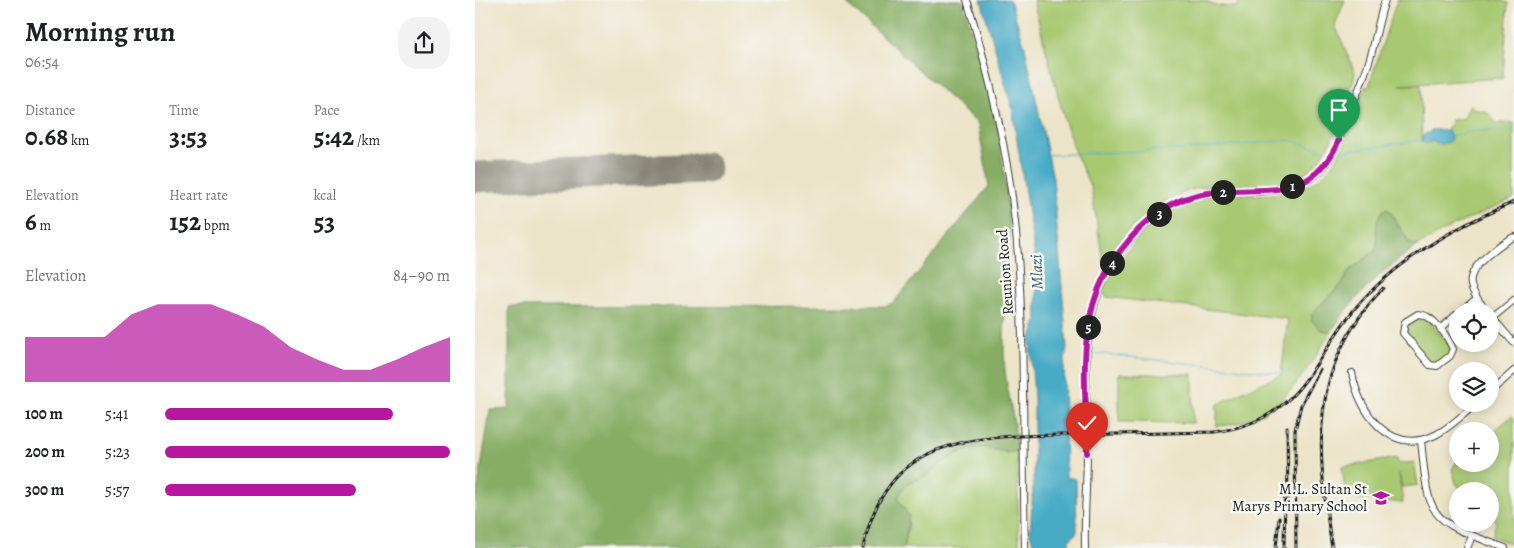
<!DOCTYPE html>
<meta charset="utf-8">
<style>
body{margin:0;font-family:Alegreya,serif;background:#f2f2f2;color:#202124;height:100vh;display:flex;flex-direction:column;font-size:19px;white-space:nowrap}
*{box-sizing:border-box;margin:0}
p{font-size:16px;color:#757577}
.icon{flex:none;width:28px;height:28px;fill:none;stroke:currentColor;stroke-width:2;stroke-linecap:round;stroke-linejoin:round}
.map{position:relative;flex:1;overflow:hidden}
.drawer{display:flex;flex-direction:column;background:#fff;width:475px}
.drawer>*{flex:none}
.buttons{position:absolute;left:974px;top:302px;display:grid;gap:10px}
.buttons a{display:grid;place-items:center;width:50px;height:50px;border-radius:50%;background:#fff;box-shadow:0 2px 12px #0003;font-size:25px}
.pin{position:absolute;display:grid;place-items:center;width:42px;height:42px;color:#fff;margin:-51px -21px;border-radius:50% 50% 50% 0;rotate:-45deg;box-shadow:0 0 5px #0007}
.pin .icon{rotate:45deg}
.km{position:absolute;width:25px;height:25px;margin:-12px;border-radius:50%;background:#222;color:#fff;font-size:14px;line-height:25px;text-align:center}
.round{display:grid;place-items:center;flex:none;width:52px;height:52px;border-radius:20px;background:#f2f2f2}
.overview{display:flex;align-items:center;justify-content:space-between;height:85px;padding:0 25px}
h1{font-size:28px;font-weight:700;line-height:38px}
.figures{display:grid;grid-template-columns:repeat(3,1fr);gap:8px;height:85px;padding:5px 25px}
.figures div{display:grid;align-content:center}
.figures b{font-size:25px;font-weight:700}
.figures small{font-size:14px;font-weight:400}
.figures p{font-size:14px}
.chart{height:140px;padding:10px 25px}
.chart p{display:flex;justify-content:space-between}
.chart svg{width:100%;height:90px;margin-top:5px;fill:#b5179e;opacity:.7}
ul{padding:0 25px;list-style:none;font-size:16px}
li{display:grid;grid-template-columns:80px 60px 1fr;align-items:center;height:38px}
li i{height:12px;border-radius:6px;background:#b5179e}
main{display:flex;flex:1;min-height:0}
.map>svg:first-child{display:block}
.green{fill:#a8c972;stroke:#627247}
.forest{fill:#86ad64;stroke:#516440}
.water{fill:#47abc6;stroke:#326471}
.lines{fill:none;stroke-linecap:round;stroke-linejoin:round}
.stream{stroke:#47abc6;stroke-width:1}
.runway{stroke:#848072;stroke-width:31}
.minor-casing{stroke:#3b3a36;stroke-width:8}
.minor{stroke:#fff;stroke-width:6}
.rail-casing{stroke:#1c1c1c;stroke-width:3}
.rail{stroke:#f6f6f2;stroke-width:1;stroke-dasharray:4;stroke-linecap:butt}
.route-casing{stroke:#fff;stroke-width:10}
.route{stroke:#b5179e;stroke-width:6}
.labels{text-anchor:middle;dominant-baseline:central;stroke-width:5;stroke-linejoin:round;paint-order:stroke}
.street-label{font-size:15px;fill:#1c1c1c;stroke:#f6f6f2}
.poi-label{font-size:15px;fill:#1c1c1c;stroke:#f6f6f2;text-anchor:end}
.water-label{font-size:16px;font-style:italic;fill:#2f5c68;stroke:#f6f6f2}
</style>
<main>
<section class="drawer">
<div class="overview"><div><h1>Morning run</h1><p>06:54</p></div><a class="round"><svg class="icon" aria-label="share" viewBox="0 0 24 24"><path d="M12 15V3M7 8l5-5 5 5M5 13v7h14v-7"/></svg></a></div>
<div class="figures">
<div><p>Distance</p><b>0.68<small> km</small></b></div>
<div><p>Time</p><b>3:53</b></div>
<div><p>Pace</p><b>5:42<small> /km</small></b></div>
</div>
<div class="figures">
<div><p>Elevation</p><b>6<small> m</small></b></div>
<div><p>Heart rate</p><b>152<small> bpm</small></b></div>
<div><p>kcal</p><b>53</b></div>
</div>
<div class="chart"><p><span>Elevation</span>84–90 m</p>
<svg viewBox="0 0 160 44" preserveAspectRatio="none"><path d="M0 44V22L10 22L20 22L30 22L40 11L50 6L60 6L70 6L80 11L90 17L100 27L110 33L120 38L130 38L140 33L150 27L160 22V44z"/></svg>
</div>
<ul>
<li><b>100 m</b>5:41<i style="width:80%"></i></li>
<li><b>200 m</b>5:23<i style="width:100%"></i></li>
<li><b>300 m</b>5:57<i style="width:67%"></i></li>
</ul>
</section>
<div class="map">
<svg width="1039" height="548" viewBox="0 0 1039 548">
<rect width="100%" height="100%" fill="#f6f6f2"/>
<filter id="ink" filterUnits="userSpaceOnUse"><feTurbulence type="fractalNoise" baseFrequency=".02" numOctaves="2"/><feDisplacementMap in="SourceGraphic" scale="10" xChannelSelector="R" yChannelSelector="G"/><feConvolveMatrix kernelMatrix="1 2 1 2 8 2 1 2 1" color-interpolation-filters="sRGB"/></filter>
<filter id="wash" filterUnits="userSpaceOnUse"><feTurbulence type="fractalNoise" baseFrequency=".0096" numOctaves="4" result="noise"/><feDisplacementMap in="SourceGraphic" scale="20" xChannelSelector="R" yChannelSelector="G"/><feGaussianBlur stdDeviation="1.12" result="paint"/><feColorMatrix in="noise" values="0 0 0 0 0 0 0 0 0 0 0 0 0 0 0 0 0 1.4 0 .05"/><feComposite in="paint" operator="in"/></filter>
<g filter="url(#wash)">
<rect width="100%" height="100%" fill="#ece4c8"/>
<g class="green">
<path d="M558,0H728L744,6L762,7L764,0H870L860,25L880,73L878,82C867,111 859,150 834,170C805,194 757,181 723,188C698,194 679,208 661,225C648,236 634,251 629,267L616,188L599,150L587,111Z"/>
<path d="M922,0H1025L1033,3L1028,78L925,85H946L947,141H958L963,145L975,135L972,130L977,120L989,118L995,104L999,109L1012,112L1021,123H1039V198L976,227L944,245L935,244L914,210H910C896,221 904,235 901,250L874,271L867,284L841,309L846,330L856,332C825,379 805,422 742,426V405L770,390L806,375L813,319L631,297L627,290C647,251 689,201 735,196C773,192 817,203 848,175C871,154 879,115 890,87L894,86Z"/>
<polygon points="943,316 954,320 975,346 975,353 968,361 958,364 932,337 930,325"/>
<polygon points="644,374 718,374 718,423 644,422"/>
<polygon points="1037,416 1039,418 1039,545 1017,536 1021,522 1015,512 1015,491 987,491 981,483 977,469 982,461 982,464 1015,464 1015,434"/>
<path d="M518,447L531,453L542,451L544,548H429L434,524L431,512L423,499C430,478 438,485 451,475C471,459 491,445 518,447Z"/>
<polygon points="922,458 923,464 939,462 943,485 927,487 924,474 928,503 871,498 867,467"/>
</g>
<g class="forest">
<path d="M368,0H487C508,68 528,139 533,210C537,258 528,305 529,353C529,386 541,418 542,451C527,455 513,445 497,448C480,451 464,466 451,476C445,479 438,479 433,483C428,488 425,493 423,499L434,516L429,548H0V506L15,410L34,409V307L411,306L419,302L514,186L503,124Z"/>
<path d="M910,209L914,210L935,244L944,245C909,269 879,296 856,332L846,330L837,321V313L867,284L874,271L901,250C904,235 896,221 910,209Z"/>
</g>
<g class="water">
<polygon points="506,0 535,0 550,47 578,178 592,347 589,367 591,477 601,479 602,532 594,541 594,548 560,548 555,534 559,472 559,398 555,340 562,321 561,264 537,108"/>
<polygon points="958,130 972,130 976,138 974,142 963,145 958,141 950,144 947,141 948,135"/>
</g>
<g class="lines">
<g class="stream">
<polyline points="975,136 1001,131 1039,130"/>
<polyline points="863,152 949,140"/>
<polyline points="572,155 721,149 814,140 850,150"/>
<polyline points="617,353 805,373 815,371"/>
</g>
<polyline class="runway" points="0,177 231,168"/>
</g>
</g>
<g filter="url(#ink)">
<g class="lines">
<g class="minor-casing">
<g id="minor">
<path d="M492,0C514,73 532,146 540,222C551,330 547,440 550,548"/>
<polyline points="986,311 1001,299"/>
<path d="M1012,311C992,288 988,276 1013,255C1021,248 1029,241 1039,237"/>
<path d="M943,314C958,314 972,336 978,349L975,356L962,366L955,365L928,333L930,322Z"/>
<polyline points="1015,315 1039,343"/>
<polyline points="1017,318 1039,300"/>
<polyline points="965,329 982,314"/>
<path d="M877,373C884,411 913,455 958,436C974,429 987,415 1001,404"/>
<polyline points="1015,392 1039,371"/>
<path d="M946,440C954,522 953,519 1030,548"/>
<path d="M610,548C609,515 612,483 612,450C612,368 599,294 664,231C680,216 699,201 721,195C760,186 812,202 845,171C858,159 863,141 869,125C879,102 889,79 896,55C901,37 904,18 910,0"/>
<polyline points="992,548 997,536"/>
</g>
</g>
<use href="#minor" class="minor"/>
<g class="rail-casing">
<g id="rail">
<polyline points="812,427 813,498"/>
<path d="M388,548C412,434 499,436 594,435C643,434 691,433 739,432C835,420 836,351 894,293C937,251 985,225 1039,202"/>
<polyline points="801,548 804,518"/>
<polyline points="809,548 810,491"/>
<polyline points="821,548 820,430 826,405 845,369"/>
<path d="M857,548C841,446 833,369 908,288"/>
</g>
</g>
<use href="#rail" class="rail"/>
</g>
</g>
<g class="lines" filter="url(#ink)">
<g class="route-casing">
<path id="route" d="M612,453C612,408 605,358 616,313C628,262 673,204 727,194C784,183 835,208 864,140"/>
</g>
<use href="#route" class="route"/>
</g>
<defs>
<g id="school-bare" transform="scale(1.35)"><path d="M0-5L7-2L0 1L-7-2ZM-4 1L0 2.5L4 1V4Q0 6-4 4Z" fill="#b5179e" stroke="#f6f6f2" stroke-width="2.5" paint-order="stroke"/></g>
</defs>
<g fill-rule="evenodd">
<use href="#school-bare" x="906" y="498"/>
</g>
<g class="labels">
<g class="street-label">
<text transform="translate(530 272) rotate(-94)">Reunion Road</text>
</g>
<g class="poi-label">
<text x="892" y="489">M.L. Sultan St<tspan x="892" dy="17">Marys Primary School</tspan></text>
</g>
<g class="water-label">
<text transform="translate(562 272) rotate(-92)">Mlazi</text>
</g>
</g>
</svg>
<div class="buttons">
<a><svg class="icon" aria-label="locate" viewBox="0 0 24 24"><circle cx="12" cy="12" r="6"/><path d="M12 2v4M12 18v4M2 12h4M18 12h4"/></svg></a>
<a><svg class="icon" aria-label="layers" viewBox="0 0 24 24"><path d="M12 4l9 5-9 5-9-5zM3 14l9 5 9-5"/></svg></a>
<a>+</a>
<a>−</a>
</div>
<div class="pin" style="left:864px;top:140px;background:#1e9e55"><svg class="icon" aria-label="arrive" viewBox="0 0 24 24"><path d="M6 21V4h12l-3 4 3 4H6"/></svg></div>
<div class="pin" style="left:612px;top:453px;background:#d93025"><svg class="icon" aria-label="check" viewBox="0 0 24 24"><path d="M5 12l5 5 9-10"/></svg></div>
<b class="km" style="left:817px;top:186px">1</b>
<b class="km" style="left:748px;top:192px">2</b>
<b class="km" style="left:684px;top:214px">3</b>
<b class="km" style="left:637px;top:263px">4</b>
<b class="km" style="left:613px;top:327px">5</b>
</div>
</main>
